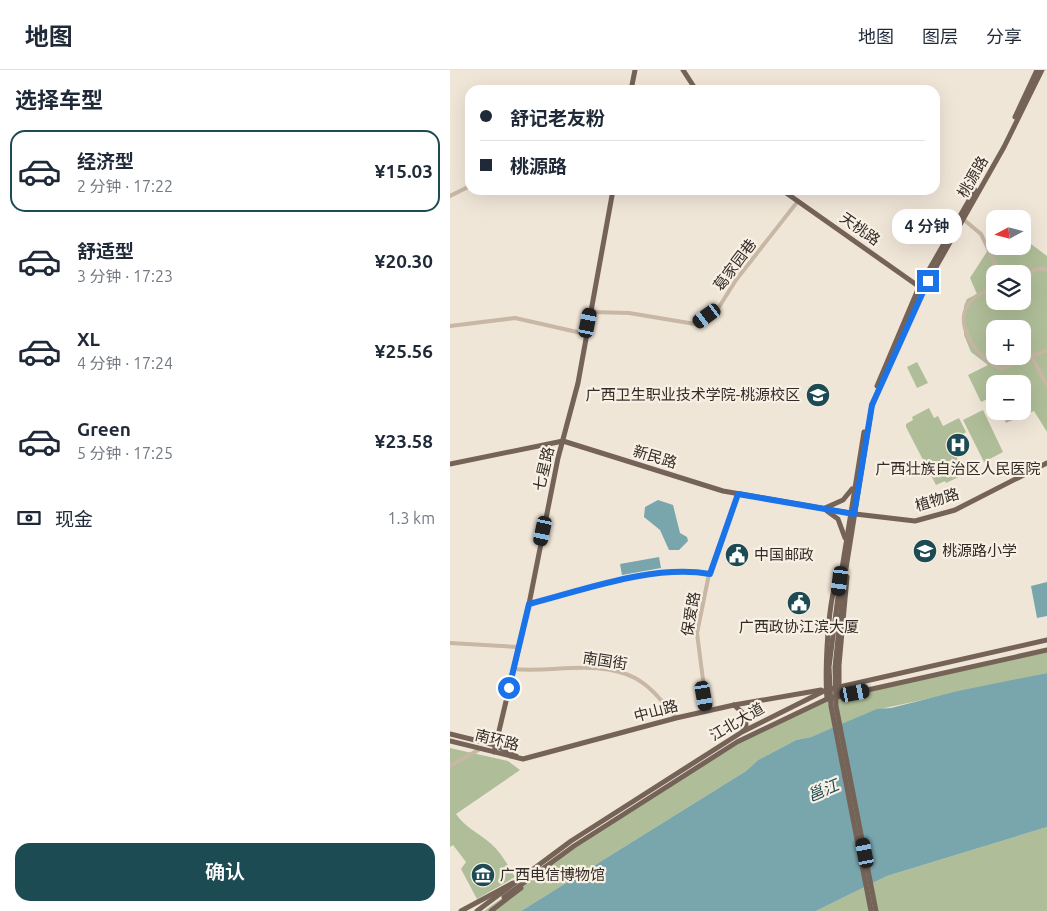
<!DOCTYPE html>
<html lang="zh">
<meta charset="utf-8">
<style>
:root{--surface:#fff;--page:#f6f6f7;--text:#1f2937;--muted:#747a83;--line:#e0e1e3;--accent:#1d4b53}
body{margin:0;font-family:Ubuntu,"Noto Sans SC",sans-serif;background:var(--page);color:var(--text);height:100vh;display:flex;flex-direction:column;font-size:19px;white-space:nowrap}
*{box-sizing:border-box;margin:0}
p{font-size:16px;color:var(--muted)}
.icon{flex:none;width:28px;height:28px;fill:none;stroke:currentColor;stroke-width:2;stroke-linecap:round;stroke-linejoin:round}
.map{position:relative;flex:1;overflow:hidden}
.sheet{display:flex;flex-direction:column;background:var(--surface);width:450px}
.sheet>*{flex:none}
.banner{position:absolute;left:15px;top:15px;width:475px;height:110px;border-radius:15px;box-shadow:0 5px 20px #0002;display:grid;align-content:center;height:110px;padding:0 15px;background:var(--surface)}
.needle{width:32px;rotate:263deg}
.fabs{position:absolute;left:536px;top:140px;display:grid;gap:10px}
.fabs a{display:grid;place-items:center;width:45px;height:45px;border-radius:10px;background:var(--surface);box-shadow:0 5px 20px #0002;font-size:25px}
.end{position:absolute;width:22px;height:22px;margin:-11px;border:6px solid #1a73e8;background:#fff;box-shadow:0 0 0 2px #fff}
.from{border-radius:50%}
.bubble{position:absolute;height:35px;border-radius:15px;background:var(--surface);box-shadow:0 5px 20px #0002;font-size:16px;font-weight:600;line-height:35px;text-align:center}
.car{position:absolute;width:15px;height:30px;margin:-15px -8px;border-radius:6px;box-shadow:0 0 4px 1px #0007;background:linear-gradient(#222 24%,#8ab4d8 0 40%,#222 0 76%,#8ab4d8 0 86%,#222 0)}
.banner b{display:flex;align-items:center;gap:18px;height:48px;font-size:19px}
.banner b+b{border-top:1px solid var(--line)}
.banner i{width:12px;height:12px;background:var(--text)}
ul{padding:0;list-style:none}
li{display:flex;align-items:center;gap:15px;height:82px;margin:0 10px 8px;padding:0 5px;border:2px solid transparent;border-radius:15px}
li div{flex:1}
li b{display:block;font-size:19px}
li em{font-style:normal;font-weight:600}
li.current{border-color:var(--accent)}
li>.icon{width:45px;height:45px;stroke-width:1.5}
h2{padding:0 15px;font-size:22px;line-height:60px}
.pay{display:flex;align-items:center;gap:12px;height:55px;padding:0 15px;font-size:19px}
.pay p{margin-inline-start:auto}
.button{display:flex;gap:10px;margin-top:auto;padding:10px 15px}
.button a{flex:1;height:58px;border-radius:15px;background:var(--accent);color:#fff;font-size:20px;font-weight:600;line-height:58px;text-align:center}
header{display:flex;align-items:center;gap:30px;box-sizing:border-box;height:70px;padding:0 25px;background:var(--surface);border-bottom:1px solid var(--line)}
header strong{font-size:24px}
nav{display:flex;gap:28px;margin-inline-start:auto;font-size:18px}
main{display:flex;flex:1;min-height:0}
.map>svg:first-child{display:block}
</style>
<header>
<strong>地图</strong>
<nav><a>地图</a><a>图层</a><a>分享</a></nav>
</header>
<main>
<section class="sheet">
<h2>选择车型</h2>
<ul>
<li class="current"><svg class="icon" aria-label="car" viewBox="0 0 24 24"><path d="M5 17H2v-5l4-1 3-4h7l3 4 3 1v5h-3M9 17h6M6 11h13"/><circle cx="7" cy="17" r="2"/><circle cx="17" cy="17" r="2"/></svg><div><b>经济型</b><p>2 分钟 · 17:22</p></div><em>¥15.03</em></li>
<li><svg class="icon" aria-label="car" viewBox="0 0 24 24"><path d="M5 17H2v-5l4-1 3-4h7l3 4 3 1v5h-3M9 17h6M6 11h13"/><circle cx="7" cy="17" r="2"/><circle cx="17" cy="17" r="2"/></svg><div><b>舒适型</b><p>3 分钟 · 17:23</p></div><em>¥20.30</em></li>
<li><svg class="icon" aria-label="car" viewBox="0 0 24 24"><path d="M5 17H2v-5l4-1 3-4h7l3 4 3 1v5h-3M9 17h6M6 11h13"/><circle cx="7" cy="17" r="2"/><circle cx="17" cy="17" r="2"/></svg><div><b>XL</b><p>4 分钟 · 17:24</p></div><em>¥25.56</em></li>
<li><svg class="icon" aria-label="car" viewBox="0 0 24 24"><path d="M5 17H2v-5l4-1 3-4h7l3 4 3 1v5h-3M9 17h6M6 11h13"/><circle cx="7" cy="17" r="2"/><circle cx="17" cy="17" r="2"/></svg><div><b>Green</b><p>5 分钟 · 17:25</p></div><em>¥23.58</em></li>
</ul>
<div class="pay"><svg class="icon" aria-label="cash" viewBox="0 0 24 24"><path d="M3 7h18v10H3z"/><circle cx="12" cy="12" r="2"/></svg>现金<p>1.3 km</p></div>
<div class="button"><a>确认</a></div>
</section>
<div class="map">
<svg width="597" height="841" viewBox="0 0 597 841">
<rect width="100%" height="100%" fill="#f0e6d8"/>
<!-- green -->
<g fill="#afbe98" fill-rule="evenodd">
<path d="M573 168 597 186V362L584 341 556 353 551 341H572V314H545V328L544 326 531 332 518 305 538 295 521 282 514 265V236L517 229 527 224 520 208 538 180 545 181 547 176H572ZM545 204H572V231H545ZM545 259H572V286H545Z"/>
<path d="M467 292 478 313 467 318 457 297Z"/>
<path d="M479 338 484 348 488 346 493 356 509 348 516 362 500 373 515 404 496 413 495 411 486 415 456 357V354L463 350 462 347Z"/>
<path d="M533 340 553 382 534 392 513 350Z"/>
<path d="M597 580V603L435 638 361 667 346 670 308 690 296 701 71 841H34L124 776 287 672 377 629Z"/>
<path d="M0 678 58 691 70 700 6 744C15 757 27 762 39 772 51 782 57 794 65 807L27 829 11 799 16 792 3 775 0 777Z"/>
<path d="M597 757V841H366L437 806Z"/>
</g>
<!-- water -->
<g fill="#78a6ac">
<path d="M208 430 223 435 230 463 237 467 238 471 229 480H219L210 460 194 447 195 437Z"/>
<path d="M209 487 211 498 172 505 170 494Z"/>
<path d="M597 512V546L587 548 581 516Z"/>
<path d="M597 603V757L437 806 366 841H71L296 701 308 690 346 670 361 667 427 639 441 638 508 621Z"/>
</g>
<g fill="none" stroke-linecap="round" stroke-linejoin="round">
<!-- minor -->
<g stroke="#c7b7a4" stroke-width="4">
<path d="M0 126 20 116"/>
<path d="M513 149 531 164 550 204"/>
<path d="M572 206 588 199H597"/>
<path d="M545 218C539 220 532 222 527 226 496 246 526 289 551 299L597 280"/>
<path d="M140 242 179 243 245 254 269 237 286 210 348 131"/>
<path d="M0 256 65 248 136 264"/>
<path d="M582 287 597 316"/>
<path d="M79 534C134 520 203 493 259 504"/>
<path d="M0 573 68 577"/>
<path d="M63 599C102 603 149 589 185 608 202 617 214 634 226 648"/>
<path d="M257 641 247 563 259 504 288 424"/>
<path d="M0 696 30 679"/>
</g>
<!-- major -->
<g stroke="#756357" stroke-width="5">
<path d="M233 0 246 20"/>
<path d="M181 20 185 0"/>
<path d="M565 47 587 0"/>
<path d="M332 120 471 218"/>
<path d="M427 316 469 217 525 120"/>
<path d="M0 394 113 371 273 421 405 444 465 451 505 440 597 393"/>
<path d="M375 438 393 430 402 419"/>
<path d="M377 441 388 449 395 468"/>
<path d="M390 511 414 362"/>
<path d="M394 511 422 335 473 220 554 77 592 0"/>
<path d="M389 626V595L397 507"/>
<path d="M377 629C375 604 377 524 390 503"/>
<path d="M284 635 295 645 296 655 293 661"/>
<path d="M0 664 45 675 66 686"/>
<path d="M0 671 73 689 226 648 284 635 371 620"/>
<path d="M44 682 79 534 108 388 128 313 163 120"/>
<path d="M54 827 124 776 287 672 377 629 597 580"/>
<path d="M11 841 63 813"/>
<path d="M27 841 121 771 292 662 376 620 597 570"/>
<path d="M41 841 71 818"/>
</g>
<!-- major-bridge -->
<g stroke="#756357" stroke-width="5">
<path d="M390 511 379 597 381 636 421 841"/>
<path d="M394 511 385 597 386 636 426 841"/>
</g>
</g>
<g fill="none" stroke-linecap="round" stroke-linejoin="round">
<!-- route -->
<path stroke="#1a73e8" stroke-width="6" d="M59 618 79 534C134 520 203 494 260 504L288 424 404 444 422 335 478 211"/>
</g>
<!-- icons -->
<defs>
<g id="university-disc" transform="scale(1.25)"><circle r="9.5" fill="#1d4b53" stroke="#f8f0e4"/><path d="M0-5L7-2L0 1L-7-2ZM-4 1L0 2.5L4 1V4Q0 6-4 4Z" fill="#fff"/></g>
<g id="hospital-disc" transform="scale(1.25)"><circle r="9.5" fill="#1d4b53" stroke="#f8f0e4"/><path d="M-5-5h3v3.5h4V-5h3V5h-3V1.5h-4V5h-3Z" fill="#fff"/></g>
<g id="school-disc" transform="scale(1.25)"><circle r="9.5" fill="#1d4b53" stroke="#f8f0e4"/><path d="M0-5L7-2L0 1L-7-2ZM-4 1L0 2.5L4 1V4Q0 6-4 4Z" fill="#fff"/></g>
<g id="civic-disc" transform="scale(1.25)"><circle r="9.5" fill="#1d4b53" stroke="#f8f0e4"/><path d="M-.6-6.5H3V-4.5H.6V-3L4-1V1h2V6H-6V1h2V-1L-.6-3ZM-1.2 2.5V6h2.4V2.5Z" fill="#fff"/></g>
<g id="museum-disc" transform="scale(1.25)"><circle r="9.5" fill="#1d4b53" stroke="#f8f0e4"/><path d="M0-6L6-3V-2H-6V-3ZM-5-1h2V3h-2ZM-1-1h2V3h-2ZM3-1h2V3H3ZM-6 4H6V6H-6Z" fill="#fff"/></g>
</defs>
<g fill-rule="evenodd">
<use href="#university-disc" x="368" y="325"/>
<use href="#hospital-disc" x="508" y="375"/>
<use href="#school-disc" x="475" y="481"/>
<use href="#civic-disc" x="287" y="485"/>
<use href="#civic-disc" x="349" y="533"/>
<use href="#museum-disc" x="33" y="805"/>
</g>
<g text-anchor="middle" stroke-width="4.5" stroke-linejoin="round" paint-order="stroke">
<!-- street labels -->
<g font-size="15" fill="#332b26" stroke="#f8f0e4">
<text transform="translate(523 107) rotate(-60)" y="5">桃源路</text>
<text transform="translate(410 159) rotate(35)" y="5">天桃路</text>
<text transform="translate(285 195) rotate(-53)" y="5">葛家园巷</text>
<text transform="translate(205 387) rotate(17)" y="5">新民路</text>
<text transform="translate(94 399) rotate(-77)" y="5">七星路</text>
<text transform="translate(487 430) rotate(-17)" y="5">植物路</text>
<text transform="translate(241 544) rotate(-80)" y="5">保爱路</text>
<text transform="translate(155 591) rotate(9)" y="5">南国街</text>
<text transform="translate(206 641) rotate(-15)" y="5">中山路</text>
<text transform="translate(287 652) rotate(-30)" y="5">江北大道</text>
<text transform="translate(47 670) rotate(14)" y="5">南环路</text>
</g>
<!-- poi labels -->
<g font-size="15" fill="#332b26" stroke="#f8f0e4" text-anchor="start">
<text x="350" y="330" text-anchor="end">广西卫生职业技术学院-桃源校区</text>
<text x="508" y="404" text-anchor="middle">广西壮族自治区人民医院</text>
<text x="492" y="486">桃源路小学</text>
<text x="304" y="490">中国邮政</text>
<text x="349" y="562" text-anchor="middle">广西政协江滨大厦</text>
<text x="50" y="810">广西电信博物馆</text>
</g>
<!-- water labels -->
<g font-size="16" font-style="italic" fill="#1d4b53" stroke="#f8f0e4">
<text transform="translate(373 720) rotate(-23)" y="6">邕江</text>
</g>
</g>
</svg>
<div class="fabs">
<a><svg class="needle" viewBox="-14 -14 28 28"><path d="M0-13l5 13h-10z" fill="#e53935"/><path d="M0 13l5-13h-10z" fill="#747a83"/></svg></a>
<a><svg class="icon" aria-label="layers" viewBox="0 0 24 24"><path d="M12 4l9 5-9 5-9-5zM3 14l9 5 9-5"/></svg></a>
<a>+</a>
<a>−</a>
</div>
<i class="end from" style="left:59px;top:618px"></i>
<i class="end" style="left:478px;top:211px"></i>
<div class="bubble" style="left:442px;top:139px;width:70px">4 分钟</div>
<i class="car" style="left:257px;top:246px;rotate:234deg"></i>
<i class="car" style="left:138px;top:253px;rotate:11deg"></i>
<i class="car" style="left:93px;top:461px;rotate:192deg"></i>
<i class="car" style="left:390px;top:511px;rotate:187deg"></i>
<i class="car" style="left:405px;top:623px;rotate:79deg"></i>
<i class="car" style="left:254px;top:626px;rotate:170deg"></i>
<i class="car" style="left:415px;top:783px;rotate:349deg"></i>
<div class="banner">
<b><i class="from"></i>舒记老友粉</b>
<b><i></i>桃源路</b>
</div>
</div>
</main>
